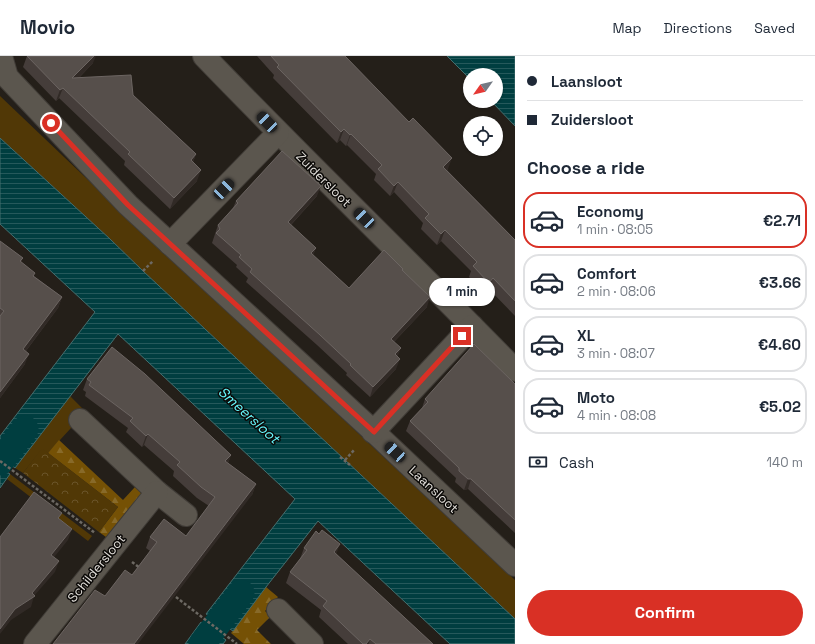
<!DOCTYPE html>
<meta charset="utf-8">
<style>
:root{--surface:#fff;--page:#f6f6f7;--text:#1f2937;--muted:#747a83;--line:#e0e1e3;--accent:#d93025}
body{margin:0;font-family:"Space Grotesk",sans-serif;background:var(--page);color:var(--text);height:100vh;display:flex;flex-direction:column;font-size:15px;white-space:nowrap}
*{box-sizing:border-box;margin:0}
p{font-size:13px;color:var(--muted)}
.icon{flex:none;width:22px;height:22px;fill:none;stroke:currentColor;stroke-width:2;stroke-linecap:round;stroke-linejoin:round}
.map{position:relative;flex:1;overflow:hidden}
.details{display:flex;flex-direction:column;background:var(--surface);width:300px}
.details>*{flex:none}
.guide{display:grid;align-content:center;height:88px;padding:0 12px;background:var(--surface)}
.needle{width:26px;rotate:236deg}
.fabs{position:absolute;left:463px;top:12px;display:grid;gap:8px}
.fabs a{display:grid;place-items:center;width:40px;height:40px;border-radius:50%;background:var(--surface);box-shadow:0 1px 3px #0004;font-size:20px}
.end{position:absolute;width:18px;height:18px;margin:-9px;border:5px solid #d93025;background:#fff;box-shadow:0 0 0 2px #fff}
.from{border-radius:50%}
.bubble{position:absolute;height:28px;border-radius:14px;background:var(--surface);box-shadow:0 1px 3px #0004;font-size:13px;font-weight:700;line-height:28px;text-align:center}
.car{position:absolute;width:12px;height:24px;margin:-12px -6px;border-radius:5px;box-shadow:0 0 3px 1px #0007;background:linear-gradient(#222 24%,#8ab4d8 0 40%,#222 0 76%,#8ab4d8 0 86%,#222 0)}
.guide b{display:flex;align-items:center;gap:14px;height:38px;font-size:15px}
.guide b+b{border-top:1px solid var(--line)}
.guide i{width:10px;height:10px;background:var(--text)}
ul{padding:0;list-style:none}
li{display:flex;align-items:center;gap:12px;height:56px;margin:0 8px 6px;padding:0 4px;border:2px solid var(--line);border-radius:16px}
li div{flex:1}
li b{display:block;font-size:15px}
li em{font-style:normal;font-weight:700}
li.on{border-color:var(--accent)}
li>.icon{width:36px;height:36px;stroke-width:1.5}
h2{padding:0 12px;font-size:18px;line-height:48px}
.pay{display:flex;align-items:center;gap:10px;height:44px;padding:0 12px;font-size:15px}
.pay p{margin-inline-start:auto}
.button{display:flex;gap:8px;margin-top:auto;padding:8px 12px}
.button a{flex:1;height:46px;border-radius:24px;background:var(--accent);color:#fff;font-size:16px;font-weight:700;line-height:46px;text-align:center}
header{display:flex;align-items:center;gap:24px;box-sizing:border-box;height:56px;padding:0 20px;background:var(--surface);border-bottom:1px solid var(--line)}
header strong{font-size:19px}
nav{display:flex;gap:22px;margin-inline-start:auto;font-size:14px}
main{display:flex;flex:1;min-height:0}
.map>svg:first-child{display:block}
</style>
<header>
<strong>Movio</strong>
<nav><a>Map</a><a>Directions</a><a>Saved</a></nav>
</header>
<main>
<div class="map">
<svg width="515" height="588" viewBox="0 0 515 588">
<defs>
<pattern id="forest-firs" width="22" height="20" patternUnits="userSpaceOnUse"><rect width="22" height="20" fill="#755105"/><path d="M5 1l3.5 6h-7zM16 11l3.5 6h-7z" fill="#886a29"/></pattern>
<pattern id="park-crowns" width="20" height="18" patternUnits="userSpaceOnUse"><rect width="20" height="18" fill="#513806"/><path d="M2 6a3 3 0 1 1 6 0M12 15a3 3 0 1 1 6 0" fill="none" stroke="#6a542a"/></pattern>
<pattern id="water-rules" width="6" height="5" patternUnits="userSpaceOnUse"><rect width="6" height="5" fill="#003e40"/><path d="M0 2.5h6" fill="none" stroke="#25595b"/></pattern>
</defs>
<rect width="100%" height="100%" fill="#241f19"/>
<!-- green -->
<g fill="#513806">
<path d="M0 40 128 162 515 524V563L143 215 110 183 0 82Z"/>
<path d="M70 340 83 353 70 367 71 372 48 397 42 393 23 417 15 412Z"/>
<path d="M10 418 92 480 88 485 7 423Z"/>
</g>
<!-- forest -->
<g fill="url(#forest-firs)">
<path d="M59 384 123 444 135 431H137L142 439 133 453 130 451 106 481 99 476 118 451 48 397Z"/>
<path d="M266 531 278 541 265 555 269 559V562L257 574 271 588H244L231 577Z"/>
</g>
<!-- park -->
<path fill="url(#park-crowns)" d="M42 392 118 451 99 476 23 417Z"/>
<!-- water -->
<g fill="url(#water-rules)" stroke="#446e6e">
<path d="M447 0H515V70L491 45H496V19H470V23Z"/>
<path d="M0 82 110 183 143 215 515 563V588H450L318 465 266 531 233 575 206 558 295 443 118 278 15 412 0 400V380L95 256 0 168Z"/>
<path d="M0 411 10 418 0 432Z"/>
<path d="M201 566 226 584 223 588H185Z"/>
</g>
<g fill="none" stroke-linecap="round" stroke-linejoin="round">
<!-- canal -->
<g stroke="#003e40" stroke-width="27">
<path d="M0 406 25 373"/>
<path d="M202 588 241 537"/>
</g>
<!-- minor casing -->
<g stroke="#403c37" stroke-width="24">
<g id="minor">
<path d="M1 0 7 21 128 149 372 374 515 509"/>
<path d="M204 0C306 106 412 208 515 314"/>
<path d="M170 188 278 77"/>
<path d="M80 364 157 436 186 459"/>
<path d="M373 376 472 270"/>
<path d="M278 554 312 588"/>
<path d="M35 588 157 436"/>
</g>
</g>
<!-- path -->
<g stroke="#6d6963" stroke-width="2.5" stroke-dasharray="3 2" stroke-linecap="butt">
<path d="M143 215 153 205"/>
<path d="M340 401 350 409"/>
<path d="M345 404 355 393"/>
<path d="M0 405 95 477"/>
<path d="M132 506 140 512"/>
<path d="M172 538 237 588"/>
</g>
<!-- minor -->
<use href="#minor" stroke="#5b564e" stroke-width="22"/>
</g>
<!-- wall -->
<g fill="#453d3a">
<path d="M27 0 93 7 79 22 133 39 196 98 193 106 197 125 170 153 124 109 125 105 59 42 56 45 23 11Z"/>
<path d="M257 0H345L448 113 447 114 515 184V260L489 233 485 237 469 221 471 215 441 185 437 189 421 173 423 167 394 136 390 140 374 124 376 118 347 89 346 90 340 84 337 87 273 22 274 19Z"/>
<path d="M317 140 291 169 316 192 313 199 349 232 403 213 402 215 427 251 394 286 397 301 396 313 370 341 346 319 347 317 317 289 246 226 248 222 236 211 237 209 212 187 218 169 233 152 236 145Z"/>
<path d="M0 185 23 202 21 206 34 220 62 241 58 252 26 295 25 308 0 342Z"/>
<path d="M87 323 231 399 228 407 256 428 252 439 105 540 132 519 150 495 146 492 150 481 186 480 209 450 197 442 173 420 174 415 144 389 142 391 126 376 128 372 85 340 86 336 83 334Z"/>
<path d="M515 328V477L468 433 464 434 455 426 456 422 406 375 410 365 422 352 425 343Z"/>
<path d="M304 492 336 498 433 588H348L319 561 321 554 286 527 290 516 300 503Z"/>
</g>
<!-- shaded-wall -->
<g fill="#312a26">
<path d="M94 0H96L93 7 68 33 72 22Z"/>
<path d="M63 32 59 42 56 45 60 34Z"/>
<path d="M344 73 340 84 337 87 341 76Z"/>
<path d="M351 78 347 89 346 90 350 79Z"/>
<path d="M196 98 192 109 191 104Z"/>
<path d="M452 102 448 113 439 122 443 111Z"/>
<path d="M201 114 197 125 170 153 174 142Z"/>
<path d="M398 126 394 136 390 140 394 130Z"/>
<path d="M321 130 317 140 284 176 288 166Z"/>
<path d="M445 174 441 185 437 189 441 178Z"/>
<path d="M316 192 312 202 311 197Z"/>
<path d="M493 222 489 233 485 237 489 227Z"/>
<path d="M62 241 58 252 19 304 23 293Z"/>
<path d="M430 241 427 251 387 293 391 283Z"/>
<path d="M401 292 397 302 395 298Z"/>
<path d="M29 298 25 308 0 342V336Z"/>
<path d="M400 303 396 313 370 341 373 331Z"/>
<path d="M148 378 144 389 142 391 146 380Z"/>
<path d="M231 399 227 410 225 405Z"/>
<path d="M468 423H471L468 433 464 434Z"/>
<path d="M256 428 252 439 138 588H134Z"/>
<path d="M72 473 68 484 47 510 51 499Z"/>
<path d="M340 488 336 499 334 496Z"/>
<path d="M59 505 55 516 34 540 31 551 11 564 0 578V573L15 553 32 537Z"/>
<path d="M370 583 369 588H366Z"/>
</g>
<!-- building -->
<g fill="#564f4b" stroke="#6c6562">
<path d="M27 0H94L72 22 131 19 133 39 196 98 191 104 201 114 174 142 128 98 130 96 63 32 60 34Z"/>
<path d="M271 0H345L409 66 413 62 452 102 443 111 515 184V245L493 222 489 227 473 210 477 206 445 174 441 178 425 162 429 158 398 126 394 130 378 113 382 109 351 78 350 79 344 73 341 76 277 11 279 9Z"/>
<path d="M282 95 321 130 288 166 316 192 311 197 349 232 384 194 403 213 402 214 430 241 391 283 401 292 395 298 400 303 373 331 350 309 351 308 320 279 250 216 252 213 239 201 241 199 216 177 220 173 218 169 238 147 236 145Z"/>
<path d="M0 185 23 202 20 205 35 217 33 220 62 241 23 293 29 298 0 336V260L4 255 0 252Z"/>
<path d="M474 288 515 328V464L471 423H468L459 415V412L410 365 428 346 425 343Z"/>
<path d="M112 291 145 318 231 399 225 405 256 428 134 588H53L95 534 105 540 125 514 132 519 157 486 150 481 164 463 186 480 215 441 201 431 177 409 180 406 148 378 146 380 130 365 133 362 89 329 91 326 87 323Z"/>
<path d="M34 436 62 457 58 462 72 473 51 499 59 505 32 537 35 540 15 553 0 573V481Z"/>
<path d="M322 474 340 488 334 496 433 588H376L370 583 366 588H363L323 550 327 545 290 516 307 494 304 492 316 475 319 478Z"/>
</g>
<g fill="none" stroke-linecap="round" stroke-linejoin="round">
<!-- route -->
<path stroke="#d93025" stroke-width="5" d="M51 67 128 149 374 376 462 280"/>
</g>
<g text-anchor="middle" stroke-width="3" stroke-linejoin="round" paint-order="stroke">
<!-- street labels -->
<g font-size="13" fill="#e2dfda" stroke="#0b0907">
<text transform="translate(324 123) rotate(45)" y="5">Zuidersloot</text>
<text transform="translate(434 433) rotate(43)" y="5">Laansloot</text>
<text transform="translate(96 512) rotate(-51)" y="5">Schildersloot</text>
</g>
<!-- water labels -->
<g font-size="14" font-style="italic" fill="#65f7fc" stroke="#0b0907">
<text transform="translate(249 359) rotate(42)" y="5">Smeersloot</text>
</g>
</g>
</svg>
<div class="fabs">
<a><svg class="needle" viewBox="-14 -14 28 28"><path d="M0-13l5 13h-10z" fill="#e53935"/><path d="M0 13l5-13h-10z" fill="#747a83"/></svg></a>
<a><svg class="icon" aria-label="locate" viewBox="0 0 24 24"><circle cx="12" cy="12" r="6"/><path d="M12 2v4M12 18v4M2 12h4M18 12h4"/></svg></a>
</div>
<i class="end from" style="left:51px;top:67px"></i>
<i class="end" style="left:462px;top:280px"></i>
<div class="bubble" style="left:429px;top:222px;width:66px">1 min</div>
<i class="car" style="left:267px;top:66px;rotate:316deg"></i>
<i class="car" style="left:224px;top:133px;rotate:44deg"></i>
<i class="car" style="left:364px;top:162px;rotate:314deg"></i>
<i class="car" style="left:395px;top:396px;rotate:313deg"></i>
</div>
<section class="details">
<div class="guide">
<b><i class="from"></i>Laansloot</b>
<b><i></i>Zuidersloot</b>
</div>
<h2>Choose a ride</h2>
<ul>
<li class="on"><svg class="icon" aria-label="car" viewBox="0 0 24 24"><path d="M5 17H2v-5l4-1 3-4h7l3 4 3 1v5h-3M9 17h6M6 11h13"/><circle cx="7" cy="17" r="2"/><circle cx="17" cy="17" r="2"/></svg><div><b>Economy</b><p>1 min · 08:05</p></div><em>€2.71</em></li>
<li><svg class="icon" aria-label="car" viewBox="0 0 24 24"><path d="M5 17H2v-5l4-1 3-4h7l3 4 3 1v5h-3M9 17h6M6 11h13"/><circle cx="7" cy="17" r="2"/><circle cx="17" cy="17" r="2"/></svg><div><b>Comfort</b><p>2 min · 08:06</p></div><em>€3.66</em></li>
<li><svg class="icon" aria-label="car" viewBox="0 0 24 24"><path d="M5 17H2v-5l4-1 3-4h7l3 4 3 1v5h-3M9 17h6M6 11h13"/><circle cx="7" cy="17" r="2"/><circle cx="17" cy="17" r="2"/></svg><div><b>XL</b><p>3 min · 08:07</p></div><em>€4.60</em></li>
<li><svg class="icon" aria-label="car" viewBox="0 0 24 24"><path d="M5 17H2v-5l4-1 3-4h7l3 4 3 1v5h-3M9 17h6M6 11h13"/><circle cx="7" cy="17" r="2"/><circle cx="17" cy="17" r="2"/></svg><div><b>Moto</b><p>4 min · 08:08</p></div><em>€5.02</em></li>
</ul>
<div class="pay"><svg class="icon" aria-label="cash" viewBox="0 0 24 24"><path d="M3 7h18v10H3z"/><circle cx="12" cy="12" r="2"/></svg>Cash<p>140 m</p></div>
<div class="button"><a>Confirm</a></div>
</section>
</main>
